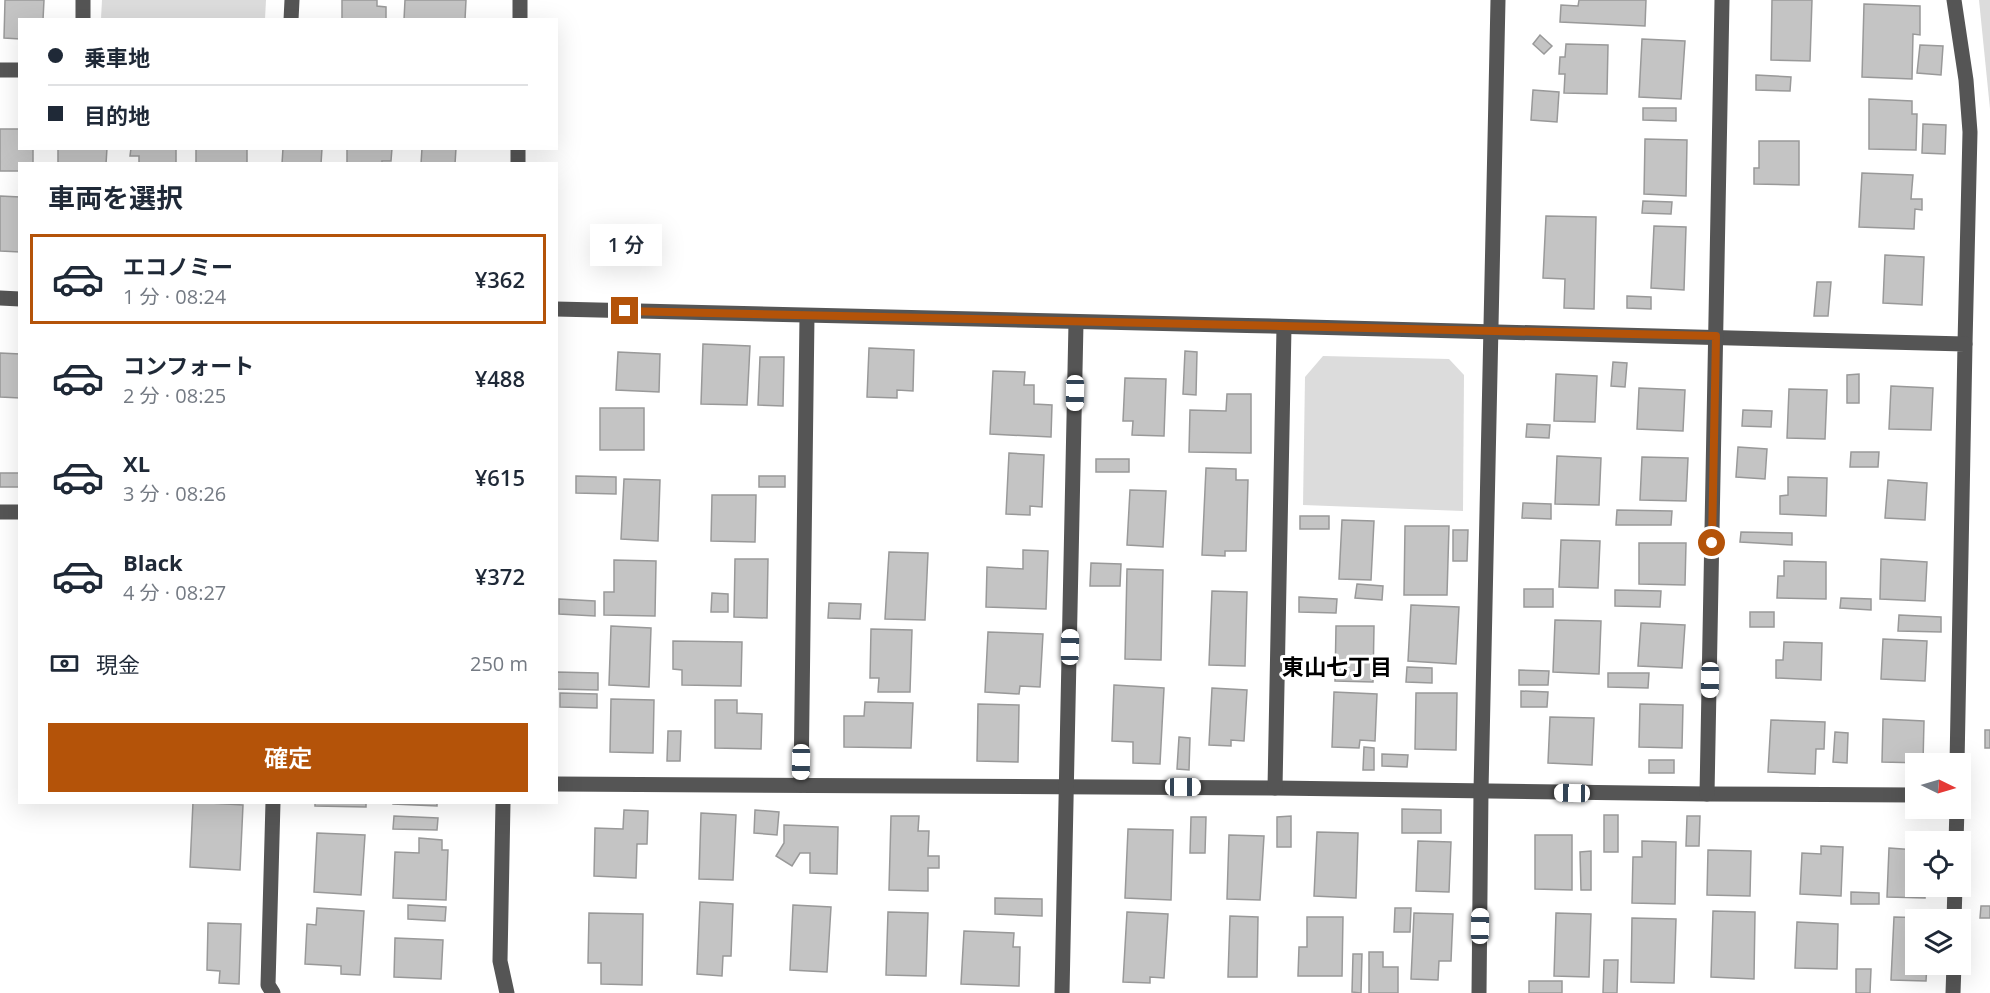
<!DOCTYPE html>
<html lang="ja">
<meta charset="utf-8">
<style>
:root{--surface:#fff;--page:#f2f2f3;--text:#1f2937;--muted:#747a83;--line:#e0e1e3;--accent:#b45309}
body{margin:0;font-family:"Open Sans","Noto Sans JP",sans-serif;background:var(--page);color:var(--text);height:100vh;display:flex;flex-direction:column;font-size:22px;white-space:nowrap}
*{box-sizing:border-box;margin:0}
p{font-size:20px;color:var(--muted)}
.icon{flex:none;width:33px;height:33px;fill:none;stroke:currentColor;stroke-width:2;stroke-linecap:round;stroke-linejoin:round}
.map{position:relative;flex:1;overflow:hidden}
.details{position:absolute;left:18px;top:162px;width:540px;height:642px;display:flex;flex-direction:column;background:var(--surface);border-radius:0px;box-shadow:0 6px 24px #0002}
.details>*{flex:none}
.banner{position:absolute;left:18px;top:18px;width:540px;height:132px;border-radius:0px;box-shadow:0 6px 24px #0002;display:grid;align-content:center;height:132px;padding:0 30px;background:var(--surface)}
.needle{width:39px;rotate:95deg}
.buttons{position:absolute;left:1905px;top:753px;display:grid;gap:12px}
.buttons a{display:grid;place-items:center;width:66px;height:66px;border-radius:0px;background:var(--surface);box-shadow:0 6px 24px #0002;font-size:30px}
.end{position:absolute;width:27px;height:27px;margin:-14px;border:8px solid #b45309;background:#fff;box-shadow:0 0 0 3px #fff}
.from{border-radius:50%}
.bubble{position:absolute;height:42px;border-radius:0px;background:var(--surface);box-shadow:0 6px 24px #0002;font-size:20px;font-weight:600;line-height:42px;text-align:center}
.car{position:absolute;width:18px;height:36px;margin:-18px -9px;border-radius:8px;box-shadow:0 0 4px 2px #0007;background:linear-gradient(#fff 24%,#345 0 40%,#fff 0 76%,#345 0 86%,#fff 0)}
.banner b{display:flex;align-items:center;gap:21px;height:57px;font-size:22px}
.banner b+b{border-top:2px solid var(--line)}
.banner i{width:15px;height:15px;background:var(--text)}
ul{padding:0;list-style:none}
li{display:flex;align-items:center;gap:18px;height:90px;margin:0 12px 9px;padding:0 18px;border:3px solid transparent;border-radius:0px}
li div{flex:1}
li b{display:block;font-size:22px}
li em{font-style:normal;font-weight:600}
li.current{border-color:var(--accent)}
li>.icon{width:54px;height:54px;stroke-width:1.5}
h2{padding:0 30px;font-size:27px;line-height:72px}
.pay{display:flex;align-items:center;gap:15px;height:66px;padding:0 30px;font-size:22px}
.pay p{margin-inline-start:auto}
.primary-button{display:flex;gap:12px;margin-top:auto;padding:12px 30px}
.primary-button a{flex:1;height:69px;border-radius:0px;background:var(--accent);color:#fff;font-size:24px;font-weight:600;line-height:69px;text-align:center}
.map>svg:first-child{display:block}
</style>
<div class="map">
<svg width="1990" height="993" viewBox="0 0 1990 993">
<rect width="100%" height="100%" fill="#fff"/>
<!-- green -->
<g fill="#dcdcdc">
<path d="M102 0H266L265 19H101Z"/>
<path d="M1979 0H1990V109Z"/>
<path d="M1323 356 1449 359 1464 375 1463 511 1303 505 1305 377Z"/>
</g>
<!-- building -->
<g fill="#c4c4c4" stroke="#999" stroke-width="1.5">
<path d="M5 0H44L43 20H20V39L4 38Z"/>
<path d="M342 0H377V6L386 7V20H342Z"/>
<path d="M405 0H466L465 20H404Z"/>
<path d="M1579 0H1646L1645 26 1560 22 1561 5 1578 6Z"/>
<path d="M1772 0H1812L1810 61 1771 60Z"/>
<path d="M1864 4 1920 6V35L1913 34 1912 79 1862 77Z"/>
<path d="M1540 35 1552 46 1544 54 1533 44Z"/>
<path d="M1642 39 1685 41 1681 99 1639 97Z"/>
<path d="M1566 44 1608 45 1607 94 1564 93 1565 74H1559L1560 57H1565Z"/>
<path d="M1920 45 1943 46 1941 75 1917 73Z"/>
<path d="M1756 75 1791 77 1790 91 1756 90Z"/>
<path d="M1533 90 1559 92 1557 122 1531 120Z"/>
<path d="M1869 99 1912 101V114H1917L1916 150 1869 149Z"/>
<path d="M1643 108H1676V121L1643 120Z"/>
<path d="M1923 124 1946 125 1945 154 1922 153Z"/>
<path d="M0 129H20V148H33V164H20V171H0Z"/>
<path d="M1645 139 1687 140 1686 196 1644 194Z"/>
<path d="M1759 141H1799V185L1754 184V168H1759Z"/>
<path d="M58 148H107L106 164H58Z"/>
<path d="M131 148H176V164H139V156H130Z"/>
<rect x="196" y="148" width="51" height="16"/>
<path d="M283 148H322L321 164H282Z"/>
<path d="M347 148H392L391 161H382V164H347Z"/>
<path d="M422 148H456L455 164H421Z"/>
<path d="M1862 173 1913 175 1911 199H1922V210L1915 209 1914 229 1859 227Z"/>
<path d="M0 196 20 197V252L0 251Z"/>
<path d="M1643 201 1672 202 1671 214 1642 213Z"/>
<path d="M1546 216 1596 217 1594 309 1564 308 1565 279 1543 278Z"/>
<path d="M1654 226 1686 227 1684 290 1651 288Z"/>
<path d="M1885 255 1924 257 1922 305 1883 303Z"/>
<path d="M1817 282H1831L1828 316H1814Z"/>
<path d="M1627 296 1651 297V309L1627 308Z"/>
<path d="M703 344 750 346 747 405 701 404Z"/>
<path d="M869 348 914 350 913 391 897 390V398L867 397Z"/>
<path d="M1185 351 1197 352 1196 395 1183 394Z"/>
<path d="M618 352 660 354 659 392 616 390Z"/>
<path d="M0 353 20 354V398L0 397Z"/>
<path d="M760 357H784L783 406 758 405Z"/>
<path d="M1613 362 1627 363 1625 387 1611 386Z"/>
<path d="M993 371 1025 372 1024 385H1034V404L1052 405 1051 437 990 434Z"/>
<path d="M1556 374 1597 376 1595 422 1554 421Z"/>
<path d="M1859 374V403H1847V375Z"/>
<path d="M1125 378 1166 379 1164 436 1132 435 1133 421H1123Z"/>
<path d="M1891 386 1933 388 1931 430 1889 429Z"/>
<path d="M1639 388 1685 390 1683 431 1637 429Z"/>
<path d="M1789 389 1827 390 1825 439 1787 438Z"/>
<path d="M1227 394H1251V453L1189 452 1190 410 1226 411Z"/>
<rect x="600" y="408" width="44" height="42"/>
<path d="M1743 410 1772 411 1771 427 1742 426Z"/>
<path d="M1527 424 1550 425 1549 438 1526 437Z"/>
<path d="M1738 447 1767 449 1765 479 1736 477Z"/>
<path d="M1851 452H1879L1878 467H1850Z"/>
<path d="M1009 453 1044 455 1042 507 1030 506V515L1006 514Z"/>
<path d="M1557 456 1601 458 1599 505 1555 504Z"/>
<path d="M1642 457 1688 458 1686 501 1640 500Z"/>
<rect x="1096" y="459" width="33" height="13"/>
<path d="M1206 468 1236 469V480H1248L1246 551H1225V556L1202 555Z"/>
<rect x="0" y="473" width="20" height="14"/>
<path d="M576 476 616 477V494L576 493Z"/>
<rect x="759" y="476" width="26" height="11"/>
<path d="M1788 477 1827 478 1826 516 1780 514V496L1788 495Z"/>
<path d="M624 479 660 480 658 541 621 539Z"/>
<path d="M1888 480 1927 483 1925 520 1885 518Z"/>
<path d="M1130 490 1166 491 1163 547 1127 545Z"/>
<path d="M712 495H756L755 542 711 541Z"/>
<path d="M1523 503 1551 504V519L1522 518Z"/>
<path d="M1617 510 1672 511 1671 525H1616Z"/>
<rect x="1300" y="516" width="29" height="13"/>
<path d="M1342 520 1374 521 1371 580 1339 579Z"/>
<path d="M1405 526H1449L1447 595H1404Z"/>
<path d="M1453 530H1468L1467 561H1453Z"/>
<path d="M1741 532 1792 533V545L1740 542Z"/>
<path d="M1561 540 1600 541 1598 588 1559 587Z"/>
<path d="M1639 543H1686L1685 585 1639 584Z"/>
<path d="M1023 550 1048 551 1046 609 986 607 987 567 1023 569Z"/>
<path d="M889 552 928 553 925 620 885 619Z"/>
<path d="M735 559H768L767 618 734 617Z"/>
<path d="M1881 559 1927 562 1925 601 1880 599Z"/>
<path d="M614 560 656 561 655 616 604 615V592H614Z"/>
<path d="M1784 561 1826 562V599L1777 598 1778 576H1784Z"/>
<path d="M1091 563 1121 564 1120 586H1090Z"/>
<path d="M1127 569 1163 570 1161 660 1125 659Z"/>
<path d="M1357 584 1383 586 1382 600 1355 598Z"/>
<rect x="1524" y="589" width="29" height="18"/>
<path d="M1615 590 1661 591 1660 607 1615 606Z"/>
<path d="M1212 591 1247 592 1245 666 1209 665Z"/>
<path d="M712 593 728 594V612H711Z"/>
<path d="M1299 597 1337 599 1336 613 1299 612Z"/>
<path d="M1841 598 1871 599V610L1840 608Z"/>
<path d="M559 599 595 601V616L559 614Z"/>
<path d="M829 603 861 604 860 619 828 618Z"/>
<path d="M1411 605 1459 607 1456 664 1408 661Z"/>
<rect x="1750" y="612" width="24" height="15"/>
<path d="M1899 615 1941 617V632L1898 631Z"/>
<path d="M1555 620 1601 621 1599 674 1553 672Z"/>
<path d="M1641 623 1685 625 1682 668 1638 666Z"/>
<path d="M611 626 651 628 649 687 609 685Z"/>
<path d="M1336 626H1374L1373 682 1335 681Z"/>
<path d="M871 629 912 630 910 692H878L879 678H870Z"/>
<path d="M988 632 1043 634 1040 687 1020 686 1019 694 985 692Z"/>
<path d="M1883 639 1927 641 1925 681 1881 679Z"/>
<path d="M673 641 742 642 741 686 682 685V670L673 669Z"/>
<path d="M1784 642 1822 643 1821 680 1776 678V660H1783Z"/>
<path d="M1407 667 1432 668V683L1406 682Z"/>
<path d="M1519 670 1549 671 1548 685H1519Z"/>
<path d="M556 672 598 673V690L556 689Z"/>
<path d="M1608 673H1649L1648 688 1608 687Z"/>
<path d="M1114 685 1164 688 1160 764 1133 763V742L1112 741Z"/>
<path d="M1212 688 1247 690 1244 741 1231 740V746L1209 745Z"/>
<path d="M1521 691 1548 692 1547 707H1521Z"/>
<path d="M1334 692 1377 694 1375 741 1360 740 1359 748 1332 747Z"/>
<path d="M560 693 597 694V708L560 707Z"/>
<path d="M1416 693H1457L1456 750 1415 749Z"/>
<path d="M611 699 654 700 653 753 610 752Z"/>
<path d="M715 700H737V713L762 714 761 749 715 748Z"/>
<path d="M865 702 913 703 911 748 844 747V716H864Z"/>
<path d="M978 704 1019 705 1018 762 977 761Z"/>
<path d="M1640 704 1683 705 1682 748 1639 747Z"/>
<path d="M1550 717 1594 718 1592 765 1548 763Z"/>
<path d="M1883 719 1924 721 1923 763 1882 762Z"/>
<path d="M1771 720 1825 722 1824 749H1816L1815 774 1768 772Z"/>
<rect x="1985" y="730" width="5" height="18"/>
<path d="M668 731H681L680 761H667Z"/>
<path d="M1835 732 1848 733 1847 763 1833 762Z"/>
<path d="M1179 737 1190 738 1189 770 1177 769Z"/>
<path d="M1364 747 1374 748V770H1363Z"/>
<path d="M1382 754 1408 755 1407 767 1382 766Z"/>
<rect x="1649" y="760" width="25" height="13"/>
<path d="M193 802 243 805 240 870 190 867Z"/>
<path d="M315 802H366V807L315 806Z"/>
<path d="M393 802H437V806L393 804Z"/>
<path d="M1402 809 1441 810V833H1402Z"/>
<path d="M624 810 648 811 647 844H637L636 878 594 876 595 828 623 829Z"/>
<path d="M755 810 779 812 777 835 754 833Z"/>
<path d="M701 813 736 815 733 880 699 879Z"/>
<rect x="1604" y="815" width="14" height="37"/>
<path d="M394 816 438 818 437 830 393 829Z"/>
<path d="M891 816H919L918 831H929L928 856H939V868H928V891L889 890Z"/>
<path d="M1291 816V847H1277V817Z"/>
<path d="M1687 816H1700L1699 846H1686Z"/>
<path d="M1191 817H1206L1205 853H1190Z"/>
<path d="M784 825 838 827 837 874 810 873V853H800L792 866 776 856 784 843Z"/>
<path d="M1128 829 1173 830 1171 900 1125 898Z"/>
<path d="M1317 832 1358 833 1356 898 1314 896Z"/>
<path d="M317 833 365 835 361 895 314 892Z"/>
<path d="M1229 835 1264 836 1260 900 1227 899Z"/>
<path d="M1535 835H1572V890L1535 889Z"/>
<path d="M419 838 442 840V850H448L446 900 393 898 395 852 419 853Z"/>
<path d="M1418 841 1451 842 1449 892 1416 891Z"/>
<path d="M1642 841 1676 842 1675 904 1632 903 1633 857H1642Z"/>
<path d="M1821 846 1843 847 1841 896 1800 894 1802 853 1821 854Z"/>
<path d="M1889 848 1916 850V886H1925V898L1887 897Z"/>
<path d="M1708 850 1751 851 1750 896 1707 895Z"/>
<path d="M1591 851V890H1581L1580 852Z"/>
<path d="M1851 892 1879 893V904H1851Z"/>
<path d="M995 898 1042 899V916L995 914Z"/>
<path d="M700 902 733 904 731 956H723L722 976 697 974Z"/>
<path d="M408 905 446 907 445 921 408 919Z"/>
<path d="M793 905 831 907 827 972 790 970Z"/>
<path d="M1981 906H1990V918H1980Z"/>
<path d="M317 908 364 911 360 975 341 974V966L305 964 307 924 316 925Z"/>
<path d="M1395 908H1411L1410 932H1394Z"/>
<path d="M1713 911 1755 912 1754 979 1711 977Z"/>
<path d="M888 912 928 913 926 976 886 975Z"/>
<path d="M1127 912 1168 914 1164 978 1150 977V983L1123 982Z"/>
<path d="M589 913 643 914 642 985 601 984V963H588Z"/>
<path d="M1414 913 1453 914 1451 961H1439L1438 980 1411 979Z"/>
<path d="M1556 913 1591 914 1589 977 1554 976Z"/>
<path d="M1230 916 1258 917 1257 977H1228Z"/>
<path d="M1307 917H1343L1342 976H1298L1299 947H1307Z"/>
<path d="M1894 917 1929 918 1916 920V964H1927L1926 981 1891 980Z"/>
<path d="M1632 918 1676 919 1674 983 1631 982Z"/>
<path d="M1797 922 1838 924 1837 969 1795 968Z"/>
<path d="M208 923 241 924 239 984 219 983 220 971 207 970Z"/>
<path d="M964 931 1014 933 1013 947H1020L1019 986 961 984Z"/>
<path d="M395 938 443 940 441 979 394 977Z"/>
<path d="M1369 952H1383V967H1398V993H1369Z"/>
<path d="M1353 954H1362L1361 993 1352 992Z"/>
<path d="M1604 960H1618L1617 993H1603Z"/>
<path d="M1856 969H1871L1870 993H1856Z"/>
<rect x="1529" y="981" width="33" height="12"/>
</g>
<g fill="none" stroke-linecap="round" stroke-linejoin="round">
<!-- minor -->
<g stroke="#555" stroke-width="15">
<path d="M1954 0 1966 80 1970 132 1965 344"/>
<path d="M83 20V0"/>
<path d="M291 20 292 0"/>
<path d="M520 20V0"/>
<path d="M0 70H20"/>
<path d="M518 164V148"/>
<path d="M0 298 20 299"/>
<path d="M556 309C1026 322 1495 329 1965 344L1957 764"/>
<path d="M0 512H20"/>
<path d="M556 784 1275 788 1707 794 1916 795"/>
<path d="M801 785 807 316"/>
<path d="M1275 788 1284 327"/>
<path d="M1707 794 1722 0"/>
<path d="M273 802 268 985 273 993"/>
<path d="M503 802 500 961 507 993"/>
<path d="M1956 842 1957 808"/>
<path d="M1954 920 1955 886"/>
<path d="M1062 993 1076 323"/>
<path d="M1479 993 1481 791 1498 0"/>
<path d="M1953 993 1954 964"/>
</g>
</g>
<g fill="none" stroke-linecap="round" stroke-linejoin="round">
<!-- route -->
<path stroke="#b45309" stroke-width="8" d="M625 311 1716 336 1712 543"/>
</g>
<g text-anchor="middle" stroke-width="6" stroke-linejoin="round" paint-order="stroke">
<!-- neighbourhood labels -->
<g font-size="22" font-weight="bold" fill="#000" stroke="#fff">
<text x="1337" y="675">東山七丁目</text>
</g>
</g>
</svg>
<div class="buttons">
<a><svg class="needle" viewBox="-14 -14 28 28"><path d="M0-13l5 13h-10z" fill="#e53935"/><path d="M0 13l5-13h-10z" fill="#747a83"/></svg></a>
<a><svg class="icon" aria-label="locate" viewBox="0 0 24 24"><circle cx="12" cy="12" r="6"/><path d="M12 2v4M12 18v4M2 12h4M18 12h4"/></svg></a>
<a><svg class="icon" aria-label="layers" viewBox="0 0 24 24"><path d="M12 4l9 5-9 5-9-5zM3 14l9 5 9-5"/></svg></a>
</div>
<i class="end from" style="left:1712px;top:543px"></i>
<i class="end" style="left:625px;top:311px"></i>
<div class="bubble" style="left:590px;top:224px;width:72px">1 分</div>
<i class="car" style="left:1075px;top:393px;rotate:181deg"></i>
<i class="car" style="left:1070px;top:647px;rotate:1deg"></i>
<i class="car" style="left:1710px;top:680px;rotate:181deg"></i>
<i class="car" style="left:801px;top:762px;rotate:181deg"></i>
<i class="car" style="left:1183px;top:787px;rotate:90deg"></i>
<i class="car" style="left:1572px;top:793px;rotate:271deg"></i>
<i class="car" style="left:1480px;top:926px;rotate:1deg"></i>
<div class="banner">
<b><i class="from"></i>乗車地</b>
<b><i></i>目的地</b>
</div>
<section class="details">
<h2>車両を選択</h2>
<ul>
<li class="current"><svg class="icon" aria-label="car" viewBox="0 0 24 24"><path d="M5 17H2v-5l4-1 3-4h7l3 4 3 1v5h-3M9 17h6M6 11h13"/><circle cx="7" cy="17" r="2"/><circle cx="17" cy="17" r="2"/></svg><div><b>エコノミー</b><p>1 分 · 08:24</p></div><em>¥362</em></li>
<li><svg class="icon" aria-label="car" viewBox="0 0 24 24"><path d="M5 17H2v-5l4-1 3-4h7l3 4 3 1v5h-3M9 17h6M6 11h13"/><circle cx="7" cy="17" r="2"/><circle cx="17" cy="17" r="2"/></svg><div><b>コンフォート</b><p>2 分 · 08:25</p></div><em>¥488</em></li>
<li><svg class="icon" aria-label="car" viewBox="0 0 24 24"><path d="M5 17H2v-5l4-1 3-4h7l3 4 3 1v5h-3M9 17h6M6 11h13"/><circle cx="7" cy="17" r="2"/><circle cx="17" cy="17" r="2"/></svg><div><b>XL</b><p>3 分 · 08:26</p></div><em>¥615</em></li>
<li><svg class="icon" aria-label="car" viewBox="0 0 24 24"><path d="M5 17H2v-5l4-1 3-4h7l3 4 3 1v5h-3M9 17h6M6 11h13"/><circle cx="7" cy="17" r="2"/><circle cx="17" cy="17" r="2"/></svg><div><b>Black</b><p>4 分 · 08:27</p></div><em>¥372</em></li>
</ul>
<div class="pay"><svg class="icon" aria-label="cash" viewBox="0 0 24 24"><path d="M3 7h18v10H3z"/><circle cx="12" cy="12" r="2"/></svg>現金<p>250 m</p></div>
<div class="primary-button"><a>確定</a></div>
</section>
</div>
